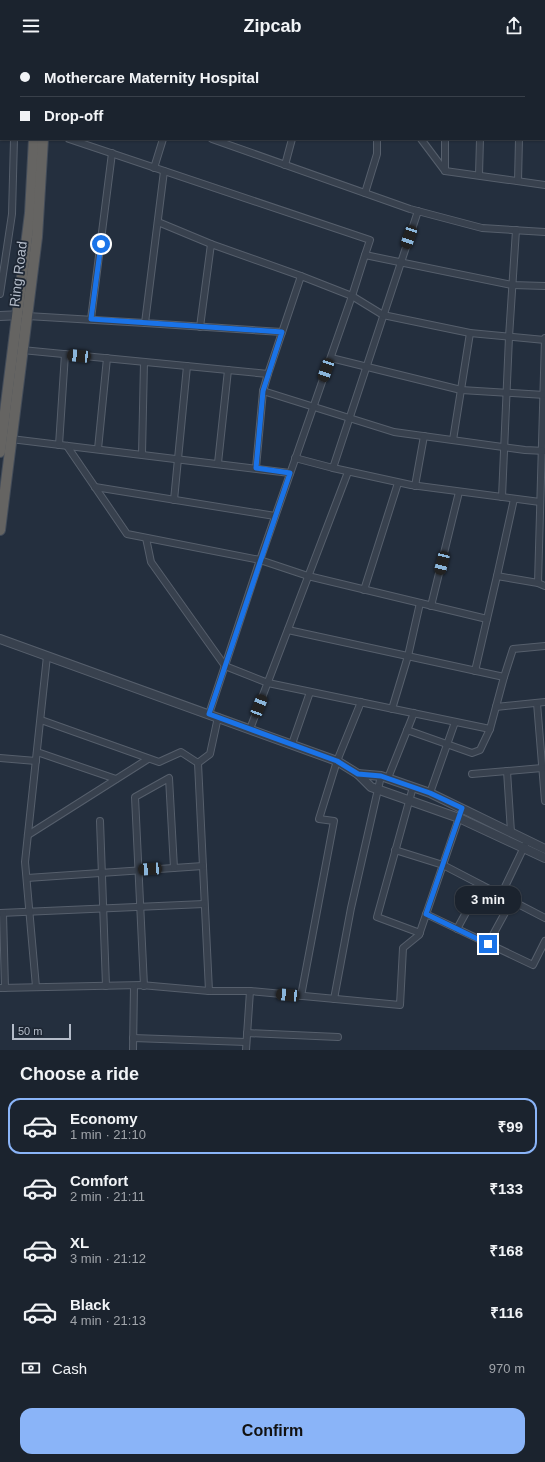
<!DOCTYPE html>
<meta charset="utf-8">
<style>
:root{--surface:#1b232e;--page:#242b36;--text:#f1f3f6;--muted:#a0a4aa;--line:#39404a;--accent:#8ab4f8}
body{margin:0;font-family:Arial,sans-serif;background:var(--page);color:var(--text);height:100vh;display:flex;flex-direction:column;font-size:15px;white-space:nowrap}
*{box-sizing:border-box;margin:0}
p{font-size:13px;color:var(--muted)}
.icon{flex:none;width:22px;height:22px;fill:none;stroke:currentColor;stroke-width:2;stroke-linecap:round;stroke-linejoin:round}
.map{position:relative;height:998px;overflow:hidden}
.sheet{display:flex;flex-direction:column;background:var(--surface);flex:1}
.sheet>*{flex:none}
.guide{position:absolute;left:0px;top:0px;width:545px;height:88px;box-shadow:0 1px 3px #0004,0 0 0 1px var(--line);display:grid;align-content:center;height:88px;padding:0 20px;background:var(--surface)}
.scale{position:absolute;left:12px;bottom:10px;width:59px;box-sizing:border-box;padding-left:4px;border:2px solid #b4bcc9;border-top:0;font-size:11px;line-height:14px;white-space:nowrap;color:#b4bcc9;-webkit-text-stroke:3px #1d2633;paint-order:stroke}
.end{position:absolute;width:18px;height:18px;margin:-9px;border:5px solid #1a73e8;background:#fff;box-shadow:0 0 0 2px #fff}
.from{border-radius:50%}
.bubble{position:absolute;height:28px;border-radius:12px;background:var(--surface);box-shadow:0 1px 3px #0004,0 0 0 1px var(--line);font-size:13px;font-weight:700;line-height:28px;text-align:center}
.car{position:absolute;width:12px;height:24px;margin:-12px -6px;border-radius:5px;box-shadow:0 0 3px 1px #0007;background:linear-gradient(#222 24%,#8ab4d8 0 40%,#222 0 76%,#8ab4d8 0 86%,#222 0)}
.guide b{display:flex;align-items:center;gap:14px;height:38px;font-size:15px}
.guide b+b{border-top:1px solid var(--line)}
.guide i{width:10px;height:10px;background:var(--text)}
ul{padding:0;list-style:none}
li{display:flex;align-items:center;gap:12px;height:56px;margin:0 8px 6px;padding:0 12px;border:2px solid transparent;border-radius:12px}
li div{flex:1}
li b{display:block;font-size:15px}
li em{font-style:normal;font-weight:700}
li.active{border-color:var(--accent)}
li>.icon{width:36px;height:36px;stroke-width:1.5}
h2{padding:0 20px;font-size:18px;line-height:48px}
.pay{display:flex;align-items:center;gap:10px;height:44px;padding:0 20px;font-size:15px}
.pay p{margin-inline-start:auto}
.cta{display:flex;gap:8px;margin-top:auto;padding:8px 20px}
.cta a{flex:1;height:46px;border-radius:12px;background:var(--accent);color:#111;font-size:16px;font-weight:700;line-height:46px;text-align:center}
header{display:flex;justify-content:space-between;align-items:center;height:52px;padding:0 20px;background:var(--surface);font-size:18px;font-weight:700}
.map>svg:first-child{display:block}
</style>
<header><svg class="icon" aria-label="menu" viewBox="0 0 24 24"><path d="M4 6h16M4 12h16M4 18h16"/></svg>Zipcab<svg class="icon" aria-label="share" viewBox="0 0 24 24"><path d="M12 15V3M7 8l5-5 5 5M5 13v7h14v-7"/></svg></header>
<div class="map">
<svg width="545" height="998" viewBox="0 0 545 998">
<rect width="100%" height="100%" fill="#242f3e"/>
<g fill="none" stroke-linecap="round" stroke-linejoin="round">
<!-- minor casing -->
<g stroke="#565f6c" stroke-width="8">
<g id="minor">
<path d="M12 0V1"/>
<path d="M445 0V1"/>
<path d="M180 1V0"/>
<path d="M223 1 224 0"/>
<path d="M274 1V0"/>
<path d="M310 1V0"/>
<path d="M380 1V0"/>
<path d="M483 1V0"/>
<path d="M521 1V0"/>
<path d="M544 42H545"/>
<path d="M0 78H1"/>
<path d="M69 87 370 188 365 203 512 233 545 234"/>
<path d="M212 87 410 157 482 176 545 180"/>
<path d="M421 87 445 119 545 133"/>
<path d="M445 87V119"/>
<path d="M285 113 292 87"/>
<path d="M154 116 163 87"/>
<path d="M164 119 145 271 282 280"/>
<path d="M479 123 480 87"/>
<path d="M518 129 519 87"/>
<path d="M365 141 377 102V87"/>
<path d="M418 159 333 416 411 433 540 450"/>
<path d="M158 170 211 192"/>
<path d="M0 242 12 162 14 87"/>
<path d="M27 264 145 271"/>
<path d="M91 267 112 101"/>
<path d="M200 275 211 192 301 224"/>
<path d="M545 286 538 531 545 534"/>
<path d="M22 298 268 322 263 339 394 380 525 398 545 399"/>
<path d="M331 306 461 338 545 343"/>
<path d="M268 322 301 224 352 244 365 203"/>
<path d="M11 387 290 421"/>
<path d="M453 388 470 281"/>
<path d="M59 393 65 302"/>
<path d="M67 394 127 482 260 508 308 524 487 567 497 524 538 531"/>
<path d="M98 397 107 306"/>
<path d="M142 402 144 310"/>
<path d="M295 406 333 416"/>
<path d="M218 411 228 318"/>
<path d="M256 416 263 339"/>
<path d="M415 434 424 384"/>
<path d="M95 435 275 464"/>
<path d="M502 445 509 285 516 178"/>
<path d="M174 448 187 314"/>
<path d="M146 486 151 510 225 614 268 631 490 677 504 625"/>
<path d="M497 524 514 447"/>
<path d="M364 538 398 431"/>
<path d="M431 554 459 440"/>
<path d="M288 578 504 625 513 597 545 594"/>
<path d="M475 619 487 567"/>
<path d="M537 651 545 749"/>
<path d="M496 655 545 650"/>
<path d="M392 657 408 604 420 551"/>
<path d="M209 662 260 508 352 244 383 263 470 281 545 288"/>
<path d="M218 665 210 702 198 711 209 939H250L246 998"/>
<path d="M41 668 159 710 181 700 198 711"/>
<path d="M250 677 348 420"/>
<path d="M407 678 472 701 480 698 490 677"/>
<path d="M292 692 310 640"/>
<path d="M37 700 116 727"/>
<path d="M0 706 36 709"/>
<path d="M507 719 511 780"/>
<path d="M472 722 542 716"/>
<path d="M388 726 414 661"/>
<path d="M413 735 377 865 420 881"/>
<path d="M430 741 455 670"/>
<path d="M100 769 106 934"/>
<path d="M28 783 148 707"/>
<path d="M395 798 443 813 545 866"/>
<path d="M27 826 203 814"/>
<path d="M501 843 525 793"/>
<path d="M0 861 204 852"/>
<path d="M3 861 5 936"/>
<path d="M426 862 533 913 545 889"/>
<path d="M457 877 481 833"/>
<path d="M488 892 512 848"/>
<path d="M144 934 135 745 169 726 174 816"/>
<path d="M36 935 25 810 47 604"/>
<path d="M0 936 141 933 209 939"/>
<path d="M250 939 400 953 403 896 419 883 462 757"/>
<path d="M301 944 334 769 319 767 337 709 361 650"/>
<path d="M334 947 351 856 381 724"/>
<path d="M247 981 338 985"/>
<path d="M133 986 246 990"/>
<path d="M133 998 134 934"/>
</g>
</g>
<!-- tertiary casing -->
<g stroke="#565f6c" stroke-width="10">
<g id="tertiary">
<path d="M0 264 22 263"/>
<path d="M0 587 337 709 358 722 371 735 459 766 545 806"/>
<path d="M358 722 381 724 430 741 545 797"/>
</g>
</g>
<!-- trunk casing -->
<g stroke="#434c59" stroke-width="12">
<g id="trunk">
<path d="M32 0V1"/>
<path d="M44 0V1"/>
<path d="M0 400 30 161 34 87"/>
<path d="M0 478 37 185 43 87"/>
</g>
</g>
<!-- minor -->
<use href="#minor" stroke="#38414e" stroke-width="6"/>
<!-- tertiary -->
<use href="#tertiary" stroke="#38414e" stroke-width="8"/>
<!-- trunk -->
<use href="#trunk" stroke="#656462" stroke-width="10"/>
</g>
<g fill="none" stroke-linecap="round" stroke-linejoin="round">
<!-- route -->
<path stroke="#1a73e8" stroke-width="5" d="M101 192 91 267 282 280 263 339 256 416 290 421 209 662 337 709 358 722 381 724 430 741 462 756 426 862 488 892"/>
</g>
<g text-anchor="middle" stroke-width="3.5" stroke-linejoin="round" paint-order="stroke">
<!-- street labels -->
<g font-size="14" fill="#b4bcc9" stroke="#1d2633">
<text transform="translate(18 222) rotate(-83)" y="5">Ring Road</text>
</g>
</g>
</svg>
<div class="scale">50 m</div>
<i class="end from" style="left:101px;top:192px"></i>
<i class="end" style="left:488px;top:892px"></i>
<div class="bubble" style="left:455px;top:834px;width:66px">3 min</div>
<i class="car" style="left:409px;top:185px;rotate:199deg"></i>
<i class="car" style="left:79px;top:304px;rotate:276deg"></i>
<i class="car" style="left:326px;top:318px;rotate:199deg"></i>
<i class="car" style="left:442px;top:511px;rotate:194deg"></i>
<i class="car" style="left:259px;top:654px;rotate:21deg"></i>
<i class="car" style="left:150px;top:817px;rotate:266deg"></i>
<i class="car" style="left:288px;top:943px;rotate:275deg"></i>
<div class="guide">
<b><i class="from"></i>Mothercare Maternity Hospital</b>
<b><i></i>Drop-off</b>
</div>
</div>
<section class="sheet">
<h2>Choose a ride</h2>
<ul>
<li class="active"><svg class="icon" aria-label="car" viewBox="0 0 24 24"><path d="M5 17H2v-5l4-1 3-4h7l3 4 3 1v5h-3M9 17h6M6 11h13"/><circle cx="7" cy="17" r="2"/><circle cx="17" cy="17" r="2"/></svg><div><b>Economy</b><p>1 min · 21:10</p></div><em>₹99</em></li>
<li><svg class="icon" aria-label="car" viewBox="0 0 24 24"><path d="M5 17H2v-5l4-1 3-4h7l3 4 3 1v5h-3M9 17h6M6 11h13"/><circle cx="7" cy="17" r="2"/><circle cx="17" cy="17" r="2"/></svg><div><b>Comfort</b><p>2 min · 21:11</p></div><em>₹133</em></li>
<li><svg class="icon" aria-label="car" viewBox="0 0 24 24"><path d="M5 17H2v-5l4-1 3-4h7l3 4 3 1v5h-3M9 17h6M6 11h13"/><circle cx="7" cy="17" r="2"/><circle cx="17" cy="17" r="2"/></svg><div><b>XL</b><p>3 min · 21:12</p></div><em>₹168</em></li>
<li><svg class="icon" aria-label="car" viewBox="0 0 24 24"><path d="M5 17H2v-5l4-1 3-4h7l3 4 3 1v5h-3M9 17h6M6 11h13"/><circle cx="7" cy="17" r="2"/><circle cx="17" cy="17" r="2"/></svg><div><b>Black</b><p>4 min · 21:13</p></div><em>₹116</em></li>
</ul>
<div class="pay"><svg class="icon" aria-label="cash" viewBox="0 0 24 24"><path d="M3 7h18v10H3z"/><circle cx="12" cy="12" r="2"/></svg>Cash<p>970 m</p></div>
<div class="cta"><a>Confirm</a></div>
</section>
